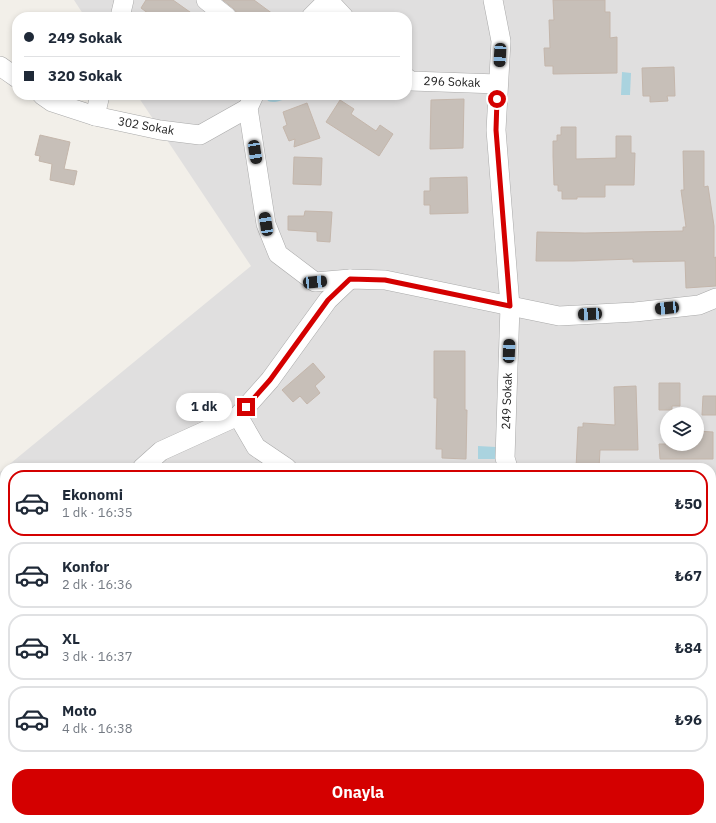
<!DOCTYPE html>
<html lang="tr">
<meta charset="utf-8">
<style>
:root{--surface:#fff;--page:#f6f6f7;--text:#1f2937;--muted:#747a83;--line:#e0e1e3;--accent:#d40000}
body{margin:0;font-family:"IBM Plex Sans",sans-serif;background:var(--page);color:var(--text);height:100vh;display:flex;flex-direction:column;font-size:15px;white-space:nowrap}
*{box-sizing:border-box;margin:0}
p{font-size:13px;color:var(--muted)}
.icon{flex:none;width:22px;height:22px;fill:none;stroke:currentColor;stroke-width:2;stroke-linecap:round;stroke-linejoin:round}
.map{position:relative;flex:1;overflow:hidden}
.side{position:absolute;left:0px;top:463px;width:716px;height:360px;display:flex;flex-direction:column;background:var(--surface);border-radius:16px 16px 0 0;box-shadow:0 2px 6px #0003}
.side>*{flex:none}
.guide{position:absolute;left:12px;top:12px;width:400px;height:88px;border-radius:16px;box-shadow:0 2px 6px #0003;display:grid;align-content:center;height:88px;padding:0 12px;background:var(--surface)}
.tools{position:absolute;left:660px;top:407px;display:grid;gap:8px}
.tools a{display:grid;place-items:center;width:44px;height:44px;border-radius:50%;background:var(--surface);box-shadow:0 2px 6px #0003;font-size:20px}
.end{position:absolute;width:18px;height:18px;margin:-9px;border:5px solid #d40000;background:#fff;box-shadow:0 0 0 2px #fff}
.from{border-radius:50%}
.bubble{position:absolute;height:28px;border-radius:14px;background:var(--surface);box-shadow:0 2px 6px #0003;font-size:13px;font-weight:700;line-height:28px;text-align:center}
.car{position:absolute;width:12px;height:24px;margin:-12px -6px;border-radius:5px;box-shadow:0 0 3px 1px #0007;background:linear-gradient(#222 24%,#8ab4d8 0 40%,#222 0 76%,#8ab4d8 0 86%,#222 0)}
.guide b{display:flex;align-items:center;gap:14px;height:38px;font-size:15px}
.guide b+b{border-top:1px solid var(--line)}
.guide i{width:10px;height:10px;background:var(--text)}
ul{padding:7px 0 0;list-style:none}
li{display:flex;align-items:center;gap:12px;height:66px;margin:0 8px 6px;padding:0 4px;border:2px solid var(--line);border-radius:16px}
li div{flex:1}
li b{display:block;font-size:15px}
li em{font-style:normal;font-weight:700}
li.selected{border-color:var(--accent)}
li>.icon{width:36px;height:36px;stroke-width:1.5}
.action{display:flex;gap:8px;margin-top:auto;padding:8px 12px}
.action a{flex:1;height:46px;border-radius:16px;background:var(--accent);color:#fff;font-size:16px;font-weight:700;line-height:46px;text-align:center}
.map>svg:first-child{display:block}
</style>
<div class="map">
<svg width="716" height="823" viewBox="0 0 716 823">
<rect width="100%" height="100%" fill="#f2efe9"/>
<!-- residential -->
<path fill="#e0dfdf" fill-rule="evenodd" d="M74 0H716V823H0V472L251 266 137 95H407V17H85ZM667 414H697V444H667ZM5 468H711V818H5Z"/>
<!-- water -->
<g fill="#aad3df">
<path d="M622 72 631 73 630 95H621Z"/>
<path d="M267 95H290C285 100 274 104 268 101L267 99Z"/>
<path d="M478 446 496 447V459H478Z"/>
</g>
<!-- building -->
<g fill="#c7bfb8" stroke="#c4b6ab">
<path d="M146 0H173L197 17H153L141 8Z"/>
<path d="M223 0H254L277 17H240L234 9Z"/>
<path d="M553 0H605V12H610V38L617 37V73L553 74V66H545L544 48H550L549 20H554Z"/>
<path d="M674 67 675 96H667L668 101 650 102V96H643L642 68Z"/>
<path d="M464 99 463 148 430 149 431 100Z"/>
<path d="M340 100 354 109 351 114 376 131 380 125 393 134 379 156 326 122Z"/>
<path d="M307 103 320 138 294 147 295 139 289 141 283 127 287 125 283 112Z"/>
<path d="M561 127H576V159L616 158V136H631V153H635L634 185H605V197H577V199H562V191H558V185H554L553 156V141H557V135H561Z"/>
<path d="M40 135 70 142 64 169 77 171 74 185 50 180 52 164 39 161 40 156 35 155Z"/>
<path d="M683 151H704V187L708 186 714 226V258L716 257V286L686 288 685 261 633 262V259L573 261H536L537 232 585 233 683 231V227H686L681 190H684Z"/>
<path d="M294 157 322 158 321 185 293 184Z"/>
<path d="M467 177 468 213 430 214V205H424V191H430V178Z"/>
<path d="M305 211 332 212 330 242 317 241V232L288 230V216H304Z"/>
<path d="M434 351H465V410H467L466 459 442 458V449H436L437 398H434Z"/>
<path d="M313 363 325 377 315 386 320 393 307 404 300 396 293 402 282 390Z"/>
<path d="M659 383H680V406H672V410H659Z"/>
<path d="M636 386 638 450H600L599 468H576L578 427H583V423L615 425 614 387Z"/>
<path d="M703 396H716V415H702Z"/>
<path d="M697 431 713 432V459H660L659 444H697Z"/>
</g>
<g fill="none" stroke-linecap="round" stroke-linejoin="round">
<!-- minor casing -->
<g stroke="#a9a9a9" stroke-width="20">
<g id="minor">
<path d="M206 0 227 17"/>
<path d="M328 0 344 17"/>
<path d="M493 0 501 41 496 130 510 306 505 458 508 468"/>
<path d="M120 17 124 0"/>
<path d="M311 17 328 0"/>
<path d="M0 66 17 78"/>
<path d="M407 78 411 81 498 84"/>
<path d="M42 95 52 102 95 116 160 130 200 135 248 108"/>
<path d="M254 95 248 108 266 224 278 254 315 282 350 279 385 280 559 316 635 312 699 305 716 298"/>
<path d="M95 116 100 95"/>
<path d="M238 416 256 447 287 468"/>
<path d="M142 468 161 451 238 416 270 380 328 300 350 279"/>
<path d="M711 505H716"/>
<path d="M0 569 5 571"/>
<path d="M0 606 5 600"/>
<path d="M711 756 716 752"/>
<path d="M668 823 671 818"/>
</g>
</g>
<!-- minor -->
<use href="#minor" stroke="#fff" stroke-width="19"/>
</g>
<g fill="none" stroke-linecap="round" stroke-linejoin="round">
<!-- route -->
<path stroke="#d40000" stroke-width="5" d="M246 407 270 380 328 300 350 279 385 280 510 306 496 130 497 99"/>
</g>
<g text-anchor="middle" stroke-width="3" stroke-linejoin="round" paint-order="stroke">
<!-- street labels -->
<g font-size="12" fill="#222" stroke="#fff">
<text transform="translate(452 82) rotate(2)" y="4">296 Sokak</text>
<text transform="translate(146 126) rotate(10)" y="4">302 Sokak</text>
<text transform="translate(507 401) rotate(-88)" y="4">249 Sokak</text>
</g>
</g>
</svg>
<div class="tools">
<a><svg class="icon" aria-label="layers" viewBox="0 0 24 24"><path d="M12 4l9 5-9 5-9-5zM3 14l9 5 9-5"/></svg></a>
</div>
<i class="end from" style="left:497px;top:99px"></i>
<i class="end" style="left:246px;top:407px"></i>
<div class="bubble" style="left:176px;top:393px;width:56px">1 dk</div>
<i class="car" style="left:500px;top:55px;rotate:183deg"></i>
<i class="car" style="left:255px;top:152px;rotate:171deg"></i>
<i class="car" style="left:266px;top:224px;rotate:351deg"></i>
<i class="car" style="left:315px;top:282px;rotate:85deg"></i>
<i class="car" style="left:667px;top:308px;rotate:264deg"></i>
<i class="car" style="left:590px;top:314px;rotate:267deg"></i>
<i class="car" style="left:509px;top:351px;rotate:2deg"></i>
<div class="guide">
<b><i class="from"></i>249 Sokak</b>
<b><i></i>320 Sokak</b>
</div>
<section class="side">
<ul>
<li class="selected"><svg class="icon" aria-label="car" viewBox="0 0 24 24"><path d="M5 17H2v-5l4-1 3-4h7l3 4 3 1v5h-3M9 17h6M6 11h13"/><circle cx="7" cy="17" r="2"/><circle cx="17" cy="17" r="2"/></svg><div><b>Ekonomi</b><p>1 dk · 16:35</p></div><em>₺50</em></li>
<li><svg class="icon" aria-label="car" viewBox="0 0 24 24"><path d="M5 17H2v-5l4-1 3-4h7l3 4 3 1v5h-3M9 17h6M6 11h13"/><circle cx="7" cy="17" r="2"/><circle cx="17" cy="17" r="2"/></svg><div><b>Konfor</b><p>2 dk · 16:36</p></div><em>₺67</em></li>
<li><svg class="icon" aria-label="car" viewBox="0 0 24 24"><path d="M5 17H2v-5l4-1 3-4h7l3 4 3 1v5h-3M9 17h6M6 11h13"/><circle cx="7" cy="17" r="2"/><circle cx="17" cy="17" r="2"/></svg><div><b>XL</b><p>3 dk · 16:37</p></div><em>₺84</em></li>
<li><svg class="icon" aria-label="car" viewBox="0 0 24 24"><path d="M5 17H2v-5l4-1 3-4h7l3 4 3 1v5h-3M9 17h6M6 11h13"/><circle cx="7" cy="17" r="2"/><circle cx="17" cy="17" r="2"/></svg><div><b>Moto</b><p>4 dk · 16:38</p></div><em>₺96</em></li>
</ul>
<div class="action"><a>Onayla</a></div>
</section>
</div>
